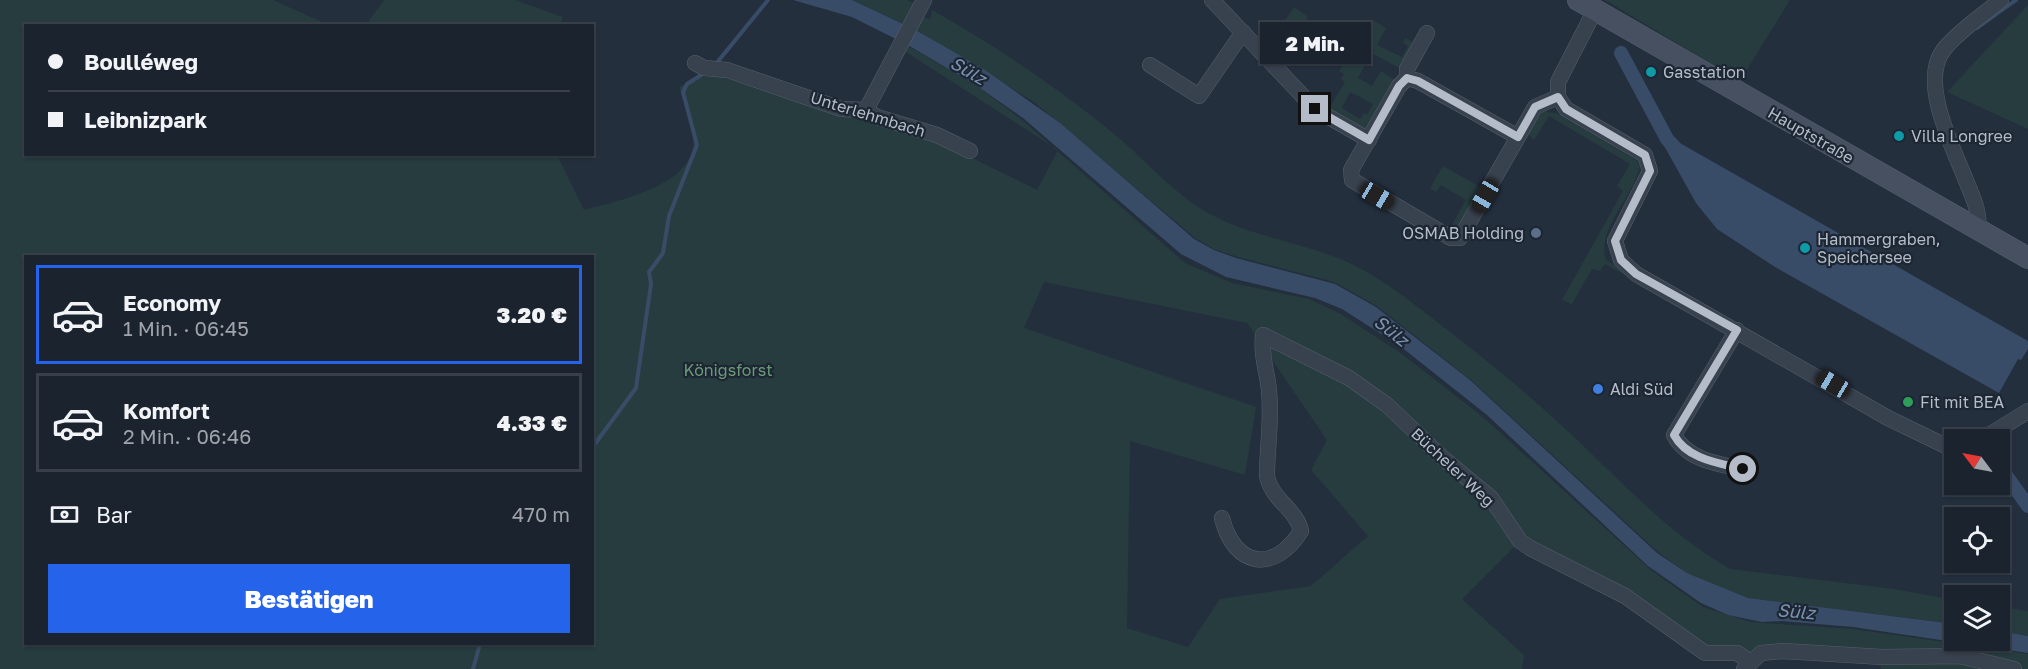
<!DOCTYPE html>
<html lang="de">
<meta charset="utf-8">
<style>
:root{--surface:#1b232e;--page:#242b36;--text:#f1f3f6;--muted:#a0a4aa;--line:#39404a;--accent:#2563eb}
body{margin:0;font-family:"Golos Text",sans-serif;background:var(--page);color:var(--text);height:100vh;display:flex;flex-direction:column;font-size:22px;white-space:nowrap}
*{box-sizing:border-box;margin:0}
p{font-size:20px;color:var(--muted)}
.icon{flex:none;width:33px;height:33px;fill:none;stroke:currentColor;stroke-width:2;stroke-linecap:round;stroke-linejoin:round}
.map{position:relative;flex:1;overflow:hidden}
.details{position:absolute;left:24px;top:255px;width:570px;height:390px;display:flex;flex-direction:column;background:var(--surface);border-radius:0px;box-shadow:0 2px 4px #0004,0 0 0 2px var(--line)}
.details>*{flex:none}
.top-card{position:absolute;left:24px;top:24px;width:570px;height:132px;border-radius:0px;box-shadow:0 2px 4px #0004,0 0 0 2px var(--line);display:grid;align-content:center;height:132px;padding:0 24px;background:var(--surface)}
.needle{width:39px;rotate:302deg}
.buttons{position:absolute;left:1944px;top:429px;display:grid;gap:12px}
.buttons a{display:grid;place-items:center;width:66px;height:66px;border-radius:0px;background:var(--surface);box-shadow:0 2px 4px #0004,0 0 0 2px var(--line);font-size:30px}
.end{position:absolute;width:27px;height:27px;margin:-14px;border:8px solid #b4bcc9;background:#111;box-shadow:0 0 0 3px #111}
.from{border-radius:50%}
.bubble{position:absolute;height:42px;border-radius:0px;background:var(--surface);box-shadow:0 2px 4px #0004,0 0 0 2px var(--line);font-size:20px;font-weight:800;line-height:42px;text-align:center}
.car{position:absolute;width:18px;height:36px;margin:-18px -9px;border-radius:8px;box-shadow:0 0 4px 2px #0007;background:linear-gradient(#222 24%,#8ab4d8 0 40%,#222 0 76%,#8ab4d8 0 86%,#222 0)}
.top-card b{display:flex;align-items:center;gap:21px;height:57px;font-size:22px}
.top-card b+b{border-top:2px solid var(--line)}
.top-card i{width:15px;height:15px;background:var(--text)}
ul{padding:10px 0 0;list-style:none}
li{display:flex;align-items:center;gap:18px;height:99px;margin:0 12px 9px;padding:0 12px;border:3px solid var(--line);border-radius:0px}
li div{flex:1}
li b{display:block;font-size:22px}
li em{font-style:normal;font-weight:800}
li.active{border-color:var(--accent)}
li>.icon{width:54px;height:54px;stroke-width:1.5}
.pay{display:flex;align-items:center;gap:15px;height:66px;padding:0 24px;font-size:22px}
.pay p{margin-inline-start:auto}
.action{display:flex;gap:12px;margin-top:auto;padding:12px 24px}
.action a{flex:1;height:69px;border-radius:0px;background:var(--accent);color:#fff;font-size:24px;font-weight:800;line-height:69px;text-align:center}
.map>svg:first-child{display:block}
</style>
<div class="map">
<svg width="2028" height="669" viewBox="0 0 2028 669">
<rect width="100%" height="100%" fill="#242f3e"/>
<!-- green -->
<g fill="#263c3f" fill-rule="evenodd">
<path d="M0 0H273L329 25 26 26V154L557 155 584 210C617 201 688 187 693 146 695 133 683 101 679 87L701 77 717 76 936 140 1037 190 1058 150 903 50 906 45 974 84 1021 119 1185 263 1232 283 1309 299 1341 314 1402 354 1483 417 1651 570 1703 607 1750 622 1853 629 2028 654V669H1881L1880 660 1702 659 1617 599 1516 545 1462 599 1524 655 1522 669H0ZM26 256H592V644H26ZM1044 282 1247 323 1327 440 1311 470 1368 536 1311 586 1220 599 1188 647 1127 628 1130 441 1245 475 1256 407 1024 328Z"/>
<path d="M384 0H515L563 17 561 26 366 25Z"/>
<path d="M852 0H907L917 4 905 24Z"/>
<path d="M1605 0H1790L1740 81Z"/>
<path d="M2028 5V129L1947 92Z"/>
<path d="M1294 7 1308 17 1294 39 1279 30Z"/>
<path d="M932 10C996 46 1055 86 1112 132 1144 158 1173 194 1210 214 1251 236 1298 242 1341 259 1374 273 1404 296 1432 318 1481 355 1528 394 1572 435 1623 483 1669 534 1730 569L1894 589 1954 600V624L1748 598 1687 573 1658 552 1471 380 1377 306 1334 282 1238 257 1214 249 1195 238 1034 102 915 29 921 17 931 19Z"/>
<path d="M1374 21 1386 28 1377 45 1402 57 1408 46 1403 43 1405 38 1416 44 1401 69 1359 46Z"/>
<path d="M1353 49 1369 58 1358 78 1372 86 1381 71 1395 80 1365 130 1327 112 1345 82 1341 79 1344 74 1339 71ZM1350 92 1373 104 1367 115 1364 113 1360 119 1342 108Z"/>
<path d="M1543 111 1558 114 1636 160 1640 166C1634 197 1596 228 1606 260L1689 310 1605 264 1600 271 1592 269 1572 304 1562 300 1623 191 1617 186 1630 164 1549 116 1534 140 1529 135V129Z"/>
<path d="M1443 166 1482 188 1459 228 1449 230 1466 200 1441 185 1436 192 1430 188Z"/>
<path d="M2000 607 2028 611V636L2000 631Z"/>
</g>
<!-- water -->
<g fill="#394c67">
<path d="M793 0H852L914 29 985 70 1060 123 1194 239 1214 250 1236 258 1335 284 1376 307 1470 380 1657 553 1687 573 1748 598 1954 624V640H2000V631L2028 636V653L1853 627 1782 621 1762 622 1728 615 1701 603 1648 566 1487 415 1400 346 1342 309 1315 298 1226 277 1181 254 1023 118 974 84 906 44 852 17Z"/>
<path d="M1671 138 2028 341V349L2021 360 2018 359 1999 393 1775 267 1717 229 1696 203 1662 142Z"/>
</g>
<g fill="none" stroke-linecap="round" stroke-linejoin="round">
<!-- stream -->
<g stroke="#394c67" stroke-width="4">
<path d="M1977 28 2016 0"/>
<path d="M715 65 768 0"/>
<path d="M592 448 636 388 651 284 649 272 663 253 669 216 697 145 683 92 687 84 706 72"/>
<path d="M473 669 480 644"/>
</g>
<!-- canal -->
<g stroke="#394c67" stroke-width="14">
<path d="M1621 53 1667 139 1678 151"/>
<path d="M2000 467 2028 506"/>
</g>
<!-- minor casing -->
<g stroke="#565f6c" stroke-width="16">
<g id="minor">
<path d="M1212 0 1315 109 1369 140"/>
<path d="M1595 10 1558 82V97L1566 109 1645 155 1650 171 1615 241 1621 260 1636 274 1888 418 1954 450"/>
<path d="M695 63 704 68 727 70 841 109 866 110 877 117 937 135 970 151"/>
<path d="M1150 65 1199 96 1243 32"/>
<path d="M1407 78V69L1427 33"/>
<path d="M866 110 924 0"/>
<path d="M1518 137 1460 238H1451L1352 180 1351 170 1399 86 1407 78 1418 81 1518 137 1535 107 1558 97"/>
<path d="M1978 231C1981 212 1972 196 1965 178 1952 145 1918 80 1945 48 1960 30 1983 15 2001 0"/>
<path d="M1737 330 1674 435C1687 460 1718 464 1743 469"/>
<path d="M1981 440 2028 411"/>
<path d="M1222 518C1234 567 1274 574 1301 531 1297 510 1271 499 1267 476 1267 448 1272 420 1269 391 1267 369 1261 359 1263 335L1349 378 1387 405 1445 460 1491 498 1520 541 1530 548 1625 596 1705 653H1737L1749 661"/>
<path d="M1744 669 1761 653 1783 651 1882 657 1960 656 2014 669"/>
</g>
</g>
<!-- secondary casing -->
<g stroke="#565f6c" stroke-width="22">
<path id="secondary" d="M1578 0 2028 258"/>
</g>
<!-- minor -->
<use href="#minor" stroke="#38414e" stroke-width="15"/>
<!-- secondary -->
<use href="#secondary" stroke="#465061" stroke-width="21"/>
</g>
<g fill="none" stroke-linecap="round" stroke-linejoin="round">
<!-- route -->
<path stroke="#b4bcc9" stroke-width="8" d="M1315 109 1369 140 1399 86 1407 78 1418 81 1518 137 1535 107 1558 97 1566 109 1645 155 1650 171 1615 241 1621 260 1636 274 1737 330 1674 435C1687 459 1718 463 1743 469"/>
</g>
<!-- markers -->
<g fill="#0f9aa8" stroke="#1d2633" stroke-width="2">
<circle cx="1651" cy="72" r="6"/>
<circle cx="1899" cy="136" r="6"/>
<circle cx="1805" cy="248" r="6"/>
</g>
<circle fill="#5c6f8a" stroke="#1d2633" stroke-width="2" cx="1536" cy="233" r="6"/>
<circle fill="#3f7fe0" stroke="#1d2633" stroke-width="2" cx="1598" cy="389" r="6"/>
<circle fill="#2e9e5b" stroke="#1d2633" stroke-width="2" cx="1908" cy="402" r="6"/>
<g text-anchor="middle" stroke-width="4.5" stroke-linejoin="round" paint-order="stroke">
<!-- poi labels -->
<g font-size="16" fill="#b4bcc9" stroke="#1d2633" text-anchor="start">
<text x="1663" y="78">Gasstation</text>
<text x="1911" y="142">Villa Longree</text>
<text x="1524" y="239" text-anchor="end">OSMAB Holding</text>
<text x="1817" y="245">Hammergraben,<tspan x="1817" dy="18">Speichersee</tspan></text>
<text x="1610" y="395">Aldi Süd</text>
<text x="1920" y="408">Fit mit BEA</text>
</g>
<!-- street labels -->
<g font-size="16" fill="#b4bcc9" stroke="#1d2633">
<text transform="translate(868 114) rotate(17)" y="6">Unterlehmbach</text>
<text transform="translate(1811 135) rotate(30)" y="6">Hauptstraße</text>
<text transform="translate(1453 467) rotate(43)" y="6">Bücheler Weg</text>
</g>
<!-- park labels -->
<g font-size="16" fill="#6b9a76" stroke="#1d2633">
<text x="728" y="376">Königsforst</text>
</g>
<!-- water labels -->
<g font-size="18" font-style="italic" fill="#7c92b1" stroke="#1d2633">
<text transform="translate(968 71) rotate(30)" y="6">Sülz</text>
<text transform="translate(1391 331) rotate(38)" y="6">Sülz</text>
<text transform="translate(1796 612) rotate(5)" y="6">Sülz</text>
</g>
</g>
</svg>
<div class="buttons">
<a><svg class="needle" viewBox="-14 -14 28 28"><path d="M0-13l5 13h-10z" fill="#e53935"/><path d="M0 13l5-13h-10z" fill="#a0a4aa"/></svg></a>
<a><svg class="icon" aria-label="locate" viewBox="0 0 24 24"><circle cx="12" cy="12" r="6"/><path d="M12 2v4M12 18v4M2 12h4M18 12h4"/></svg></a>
<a><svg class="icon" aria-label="layers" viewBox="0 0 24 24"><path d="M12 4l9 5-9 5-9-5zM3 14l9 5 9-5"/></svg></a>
</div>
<i class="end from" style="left:1743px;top:469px"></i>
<i class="end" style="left:1315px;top:109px"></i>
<div class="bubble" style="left:1260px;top:22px;width:111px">2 Min.</div>
<i class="car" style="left:1377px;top:196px;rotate:120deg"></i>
<i class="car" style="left:1485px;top:196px;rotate:210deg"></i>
<i class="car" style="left:1833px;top:384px;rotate:300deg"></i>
<div class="top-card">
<b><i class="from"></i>Boulléweg</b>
<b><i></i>Leibnizpark</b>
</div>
<section class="details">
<ul>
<li class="active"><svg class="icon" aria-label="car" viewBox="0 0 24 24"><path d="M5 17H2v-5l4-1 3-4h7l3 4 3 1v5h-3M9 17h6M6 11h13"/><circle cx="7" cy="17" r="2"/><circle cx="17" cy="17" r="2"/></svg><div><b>Economy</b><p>1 Min. · 06:45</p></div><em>3.20 €</em></li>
<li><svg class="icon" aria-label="car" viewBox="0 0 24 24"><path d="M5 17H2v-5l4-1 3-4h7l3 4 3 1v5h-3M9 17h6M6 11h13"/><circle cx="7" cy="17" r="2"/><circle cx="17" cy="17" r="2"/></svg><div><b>Komfort</b><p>2 Min. · 06:46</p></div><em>4.33 €</em></li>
</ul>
<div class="pay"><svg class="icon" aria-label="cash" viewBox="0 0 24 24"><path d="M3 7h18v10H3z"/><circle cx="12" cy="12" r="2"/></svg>Bar<p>470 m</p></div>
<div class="action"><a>Bestätigen</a></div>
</section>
</div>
